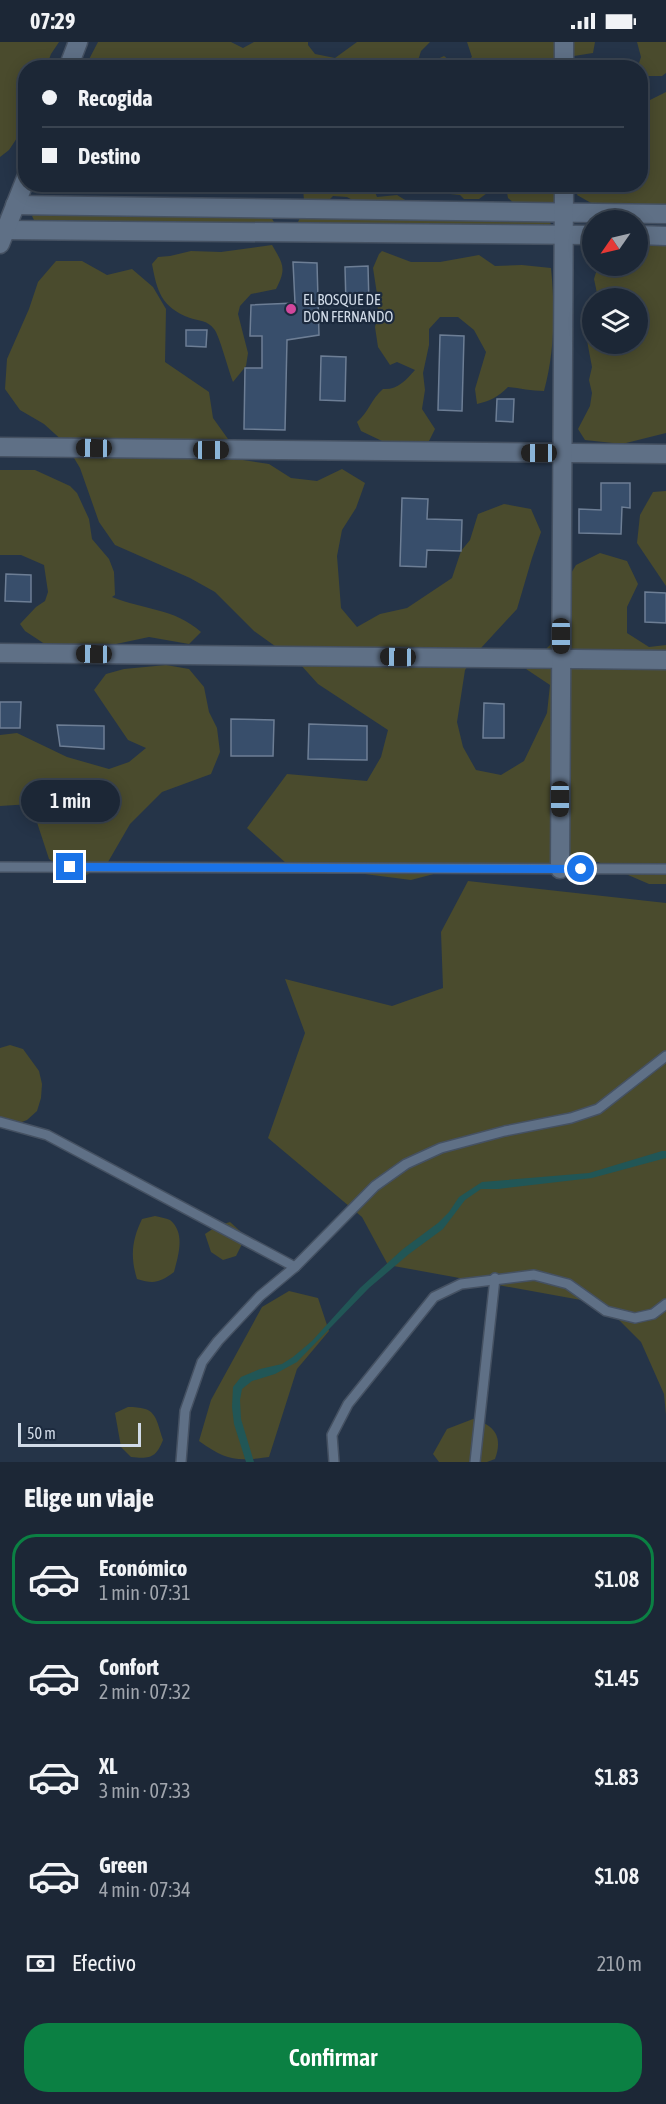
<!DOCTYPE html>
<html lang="es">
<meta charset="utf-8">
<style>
:root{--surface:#1c2736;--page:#252f3e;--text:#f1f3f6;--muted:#a0a5ad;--line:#3a4451;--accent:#0b8043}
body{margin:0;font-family:"Asap Condensed",sans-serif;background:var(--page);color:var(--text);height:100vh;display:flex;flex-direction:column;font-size:22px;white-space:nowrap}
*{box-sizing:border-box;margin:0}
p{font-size:20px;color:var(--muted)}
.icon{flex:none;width:33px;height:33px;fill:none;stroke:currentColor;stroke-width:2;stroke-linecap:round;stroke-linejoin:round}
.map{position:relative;height:1420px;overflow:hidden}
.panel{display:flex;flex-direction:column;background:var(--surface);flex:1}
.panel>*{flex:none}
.top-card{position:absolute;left:18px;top:18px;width:630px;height:132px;border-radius:24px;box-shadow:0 3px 15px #0003,0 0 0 2px var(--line);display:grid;align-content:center;height:132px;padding:0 24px;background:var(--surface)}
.needle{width:39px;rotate:236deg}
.buttons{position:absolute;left:582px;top:168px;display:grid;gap:12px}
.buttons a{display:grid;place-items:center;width:66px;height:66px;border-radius:50%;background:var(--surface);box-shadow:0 3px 15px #0003,0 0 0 2px var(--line);font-size:30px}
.scale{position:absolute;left:18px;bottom:15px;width:123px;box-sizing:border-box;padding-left:6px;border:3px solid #d1dbe8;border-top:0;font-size:16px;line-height:21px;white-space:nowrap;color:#d1dbe8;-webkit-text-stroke:4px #1c2a3e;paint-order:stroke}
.end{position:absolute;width:27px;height:27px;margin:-14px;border:8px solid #1a73e8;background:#fff;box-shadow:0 0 0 3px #fff}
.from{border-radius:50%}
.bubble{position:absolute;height:42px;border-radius:21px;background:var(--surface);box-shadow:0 3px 15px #0003,0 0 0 2px var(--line);font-size:20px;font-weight:600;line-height:42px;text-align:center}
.car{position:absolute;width:18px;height:36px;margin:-18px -9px;border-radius:8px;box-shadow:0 0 4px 2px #0007;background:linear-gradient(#222 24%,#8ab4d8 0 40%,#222 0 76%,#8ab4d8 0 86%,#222 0)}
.top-card b{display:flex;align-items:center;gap:21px;height:57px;font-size:22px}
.top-card b+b{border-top:2px solid var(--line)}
.top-card i{width:15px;height:15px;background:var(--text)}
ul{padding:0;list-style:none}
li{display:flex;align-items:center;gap:18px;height:90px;margin:0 12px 9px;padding:0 12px;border:3px solid transparent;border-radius:24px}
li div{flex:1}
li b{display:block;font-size:22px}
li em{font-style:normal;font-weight:600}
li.active{border-color:var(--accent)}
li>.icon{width:54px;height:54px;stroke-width:1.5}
h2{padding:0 24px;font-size:27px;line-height:72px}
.pay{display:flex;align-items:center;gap:15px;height:66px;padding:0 24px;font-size:22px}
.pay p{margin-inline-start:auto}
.action{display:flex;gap:12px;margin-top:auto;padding:12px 24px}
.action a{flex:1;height:69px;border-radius:24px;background:var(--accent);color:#fff;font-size:24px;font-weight:600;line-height:69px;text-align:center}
.status{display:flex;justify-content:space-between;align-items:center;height:42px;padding:0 30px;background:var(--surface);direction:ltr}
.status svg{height:16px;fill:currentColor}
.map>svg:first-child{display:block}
</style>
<div class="status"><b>07:29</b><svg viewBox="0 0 49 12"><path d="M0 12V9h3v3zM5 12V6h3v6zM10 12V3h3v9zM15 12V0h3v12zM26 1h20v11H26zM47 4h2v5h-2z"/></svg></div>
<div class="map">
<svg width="666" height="1420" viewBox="0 0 666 1420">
<rect width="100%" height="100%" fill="#253448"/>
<!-- green -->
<g fill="#4a4b2d">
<path d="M0 0H59L51 12 46 25 26 26 25 84 9 108 0 115Z"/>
<path d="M98 0H231L243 6 254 0H308V3L315 12 335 16 357 0H430L421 9 416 25H286L280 19 271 20 269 26 85 25Z"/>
<path d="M467 0H595L593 11 574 14 573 25 427 26 429 21 444 14 449 18 463 22 472 15Z"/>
<path d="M637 0H666V31L662 34H641L640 26 633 25 639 21 641 15Z"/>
<path d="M666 50V167L607 170 577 153 581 143 640 142 641 60 648 59Z"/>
<path d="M305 143H372L377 155 397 153 410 161 363 164 347 155 333 154 327 160 304 158 303 147Z"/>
<path d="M432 143H573L563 169 516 163 508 156 506 145 494 146 479 157H464L460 153 440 151Z"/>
<path d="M35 172 271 175 274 180 271 182 34 178 32 174Z"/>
<path d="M300 176 550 179 551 184 548 185 301 182 298 180Z"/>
<path d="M666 197V391L622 402 585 398 578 387 590 364 592 351 589 338 592 325 585 288V274L592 260V302H638V256H594L597 251 594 237 598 224H638V204L646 200Z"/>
<path d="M272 203C283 222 287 226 276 247L251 252 240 264 238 272 248 311 246 324 233 340C229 330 219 292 214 287 207 278 199 279 190 276 161 265 157 249 152 222L158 215 170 214 191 209 221 210Z"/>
<path d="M382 209 411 220H440L479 213 495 224 522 223 551 226C555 267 555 309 544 349 531 349 520 346 508 345 498 355 490 359 477 362L475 347 486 310 474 288 458 275H440L429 287V303L423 331 425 348 422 367 435 387 429 399H382L361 389 357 380C369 370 371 357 383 347 398 348 406 338 415 328L397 320 390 323 378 305 375 285 378 272 377 252 373 226 379 212Z"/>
<path d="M56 219H82L107 233 132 227 153 245 166 267 165 320 209 350 213 376 243 418 269 422 291 436 317 439 342 427 365 441 356 466 342 488 337 514 341 566 357 585 380 572 407 566 452 536 461 509 470 498 478 472 504 462 531 467 541 490 532 516 517 567 481 606 465 628 457 680 463 705 476 728 501 733 524 719 547 671 550 643 526 627 552 601 562 546 576 523 600 511 627 519 638 542 627 565V591L649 605 666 603V842H649L598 820 464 824 411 838 287 822 247 786 287 732 367 739 381 715 388 688 318 642 300 622 254 589 215 550 190 536 115 503 99 480 80 426 65 401 44 382 20 368 5 347 7 317 29 267 38 240Z"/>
<path d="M0 428H35L70 444 77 451 89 477 92 497 109 517 114 530 115 553 112 555C144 568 174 566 201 590L189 602 149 595 102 605 93 602 75 612 63 614 25 589 20 582 36 565 45 559 48 550 44 523 21 513H0Z"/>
<path d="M666 449V544L637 501 640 473 653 450Z"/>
<path d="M166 623 189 627 204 645 209 670 217 686 220 710 211 732 162 750 130 782 108 820 80 837 49 817 31 762 0 764V693L17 691 67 715 109 727 129 720 146 706 128 698 94 648 106 632 124 627Z"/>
<path d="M468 839 666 861V1373L664 1352 641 1300 603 1262 388 1223 362 1175 268 1096 305 991 285 937 392 964 443 946 441 890Z"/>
<path d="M10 1003 23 1007 39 1029 42 1042 41 1056 37 1069 27 1078 14 1083 0 1082V1006Z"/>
<path d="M155 1174C159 1175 166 1176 170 1178 186 1191 178 1214 174 1230 159 1241 154 1242 137 1237 130 1214 132 1198 142 1177Z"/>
<path d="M230 1180 240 1189 242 1202 236 1214 223 1218 211 1210 205 1192 217 1184Z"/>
<path d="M289 1249 318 1256 329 1289 297 1327 269 1415C235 1420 226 1418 199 1399L211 1358 262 1265Z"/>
<path d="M128 1365C156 1365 155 1373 163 1398 156 1416 150 1417 131 1415L121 1405 115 1371Z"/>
<path d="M473 1377C495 1383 503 1395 495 1417L487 1420H439L433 1412 447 1387Z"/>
</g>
<!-- water -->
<path fill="#215656" d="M662 1109H666V1116L592 1136 498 1147H481L465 1158 443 1187 409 1212 369 1246 297 1320 275 1332 252 1339 242 1347 240 1358 241 1377 254 1420H246L234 1382 232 1365 233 1345 241 1335 260 1327 282 1322 293 1315 312 1299 360 1246 403 1207 438 1181 449 1170 459 1155 482 1140 589 1131Z"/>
<!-- building -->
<g fill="#384e6b" stroke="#6d7e95" stroke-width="1.5">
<path d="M293 220 317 221 319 293 287 298 285 388 244 387 245 326H262V294H250L251 263 295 261Z"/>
<path d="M368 224 369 262 346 263 345 225Z"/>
<path d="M186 288H207L206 305 186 304Z"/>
<path d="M440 293 464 294 462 369 438 368Z"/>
<path d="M321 314 346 315 345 359 320 358Z"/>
<path d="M497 357H514L513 380 496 379Z"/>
<path d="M601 441H630V466L622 465 621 492 579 491V467L601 468Z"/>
<path d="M402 456 428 457 427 477 462 478 461 509 427 508 426 525 400 524Z"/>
<path d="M6 532 31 533V560L5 559Z"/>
<path d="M645 550 666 551V581L645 580Z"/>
<path d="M0 660H21L20 686H0Z"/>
<path d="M484 661 504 662V696H483Z"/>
<path d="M231 677 274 678 273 714H231Z"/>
<path d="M309 682 367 684V718L308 717Z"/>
<path d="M57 683 104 684V707L60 704Z"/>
</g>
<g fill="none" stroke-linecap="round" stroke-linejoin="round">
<!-- lane casing -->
<g stroke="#455162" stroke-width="12">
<g id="lane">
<path d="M0 825 666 827"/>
<path d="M0 1080 47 1093 295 1225"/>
<path d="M181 1420 185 1369 202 1320 218 1299 260 1254 295 1225 375 1144 406 1122 441 1106 505 1089 571 1076 598 1067 666 1014"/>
<path d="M334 1420 332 1393 348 1362 434 1255 461 1242 534 1233 568 1242 606 1269 635 1276 653 1272 666 1262"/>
<path d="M475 1420 495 1236"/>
</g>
</g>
<!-- street casing -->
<g stroke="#455162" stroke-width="21">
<g id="street">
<path d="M68 26 78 0"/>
<path d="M564 26V0"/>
<path d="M15 163 666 172"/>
<path d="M5 188 592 193"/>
<path d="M638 193 666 194"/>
<path d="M0 202 26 136"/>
<path d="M0 405 666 412"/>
<path d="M0 611 666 618"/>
<path d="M560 827 564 142"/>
</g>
</g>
<!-- lane -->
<use href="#lane" stroke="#5f7086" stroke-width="9"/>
<!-- street -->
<use href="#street" stroke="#5f7086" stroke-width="18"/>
</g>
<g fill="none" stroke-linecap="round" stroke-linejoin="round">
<!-- route -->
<path stroke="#1a73e8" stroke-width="8" d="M70 825 581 827"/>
</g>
<!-- markers -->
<circle fill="#d1479c" stroke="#1c2a3e" stroke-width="2" cx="291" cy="267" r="6"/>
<g text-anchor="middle" stroke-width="4.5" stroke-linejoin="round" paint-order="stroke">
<!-- poi labels -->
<g font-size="15" fill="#d1dbe8" stroke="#1c2a3e" text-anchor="start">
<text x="303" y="263">EL BOSQUE DE<tspan x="303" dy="17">DON FERNANDO</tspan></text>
</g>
</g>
</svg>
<div class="buttons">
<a><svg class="needle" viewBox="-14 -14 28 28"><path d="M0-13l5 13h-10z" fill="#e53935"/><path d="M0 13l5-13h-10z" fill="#a0a5ad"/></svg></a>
<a><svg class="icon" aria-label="layers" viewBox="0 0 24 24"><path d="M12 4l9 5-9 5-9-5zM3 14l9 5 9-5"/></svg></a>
</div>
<div class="scale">50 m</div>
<i class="end from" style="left:581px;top:827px"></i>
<i class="end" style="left:70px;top:825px"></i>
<div class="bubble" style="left:21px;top:738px;width:99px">1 min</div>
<i class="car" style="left:94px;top:406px;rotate:271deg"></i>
<i class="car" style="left:211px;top:408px;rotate:90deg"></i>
<i class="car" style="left:539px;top:411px;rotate:270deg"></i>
<i class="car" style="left:561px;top:594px;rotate:180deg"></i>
<i class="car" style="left:94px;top:612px;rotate:271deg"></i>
<i class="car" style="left:398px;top:615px;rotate:271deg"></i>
<i class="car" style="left:560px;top:757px;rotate:180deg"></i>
<div class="top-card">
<b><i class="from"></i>Recogida</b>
<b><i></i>Destino</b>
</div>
</div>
<section class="panel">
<h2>Elige un viaje</h2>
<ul>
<li class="active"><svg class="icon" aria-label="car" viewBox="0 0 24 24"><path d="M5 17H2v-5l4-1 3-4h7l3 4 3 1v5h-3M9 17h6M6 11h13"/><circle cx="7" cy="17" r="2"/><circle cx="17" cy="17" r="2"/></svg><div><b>Económico</b><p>1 min · 07:31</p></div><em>$1.08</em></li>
<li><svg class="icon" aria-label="car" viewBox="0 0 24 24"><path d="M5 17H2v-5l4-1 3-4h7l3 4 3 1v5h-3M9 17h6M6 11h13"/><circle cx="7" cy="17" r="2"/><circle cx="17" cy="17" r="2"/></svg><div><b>Confort</b><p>2 min · 07:32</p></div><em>$1.45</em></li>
<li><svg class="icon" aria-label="car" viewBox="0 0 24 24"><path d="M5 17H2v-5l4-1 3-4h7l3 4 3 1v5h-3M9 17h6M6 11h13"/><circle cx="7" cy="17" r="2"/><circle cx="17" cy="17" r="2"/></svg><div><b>XL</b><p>3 min · 07:33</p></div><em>$1.83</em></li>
<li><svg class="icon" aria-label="car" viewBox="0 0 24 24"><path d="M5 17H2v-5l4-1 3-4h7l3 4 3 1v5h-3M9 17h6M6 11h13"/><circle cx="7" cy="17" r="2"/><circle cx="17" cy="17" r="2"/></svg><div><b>Green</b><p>4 min · 07:34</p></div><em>$1.08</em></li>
</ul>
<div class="pay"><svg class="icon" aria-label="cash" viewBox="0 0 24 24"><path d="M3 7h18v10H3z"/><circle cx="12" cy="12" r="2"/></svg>Efectivo<p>210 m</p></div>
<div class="action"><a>Confirmar</a></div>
</section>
